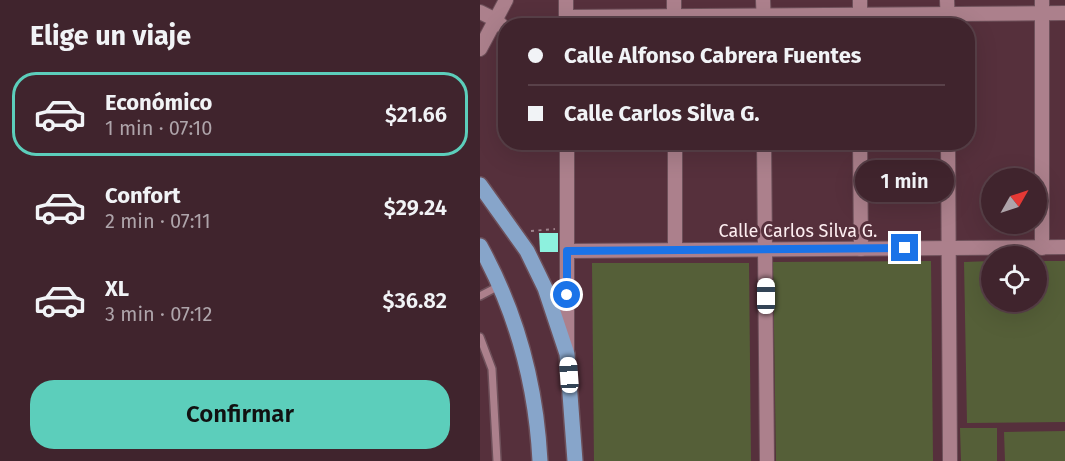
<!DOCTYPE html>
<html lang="es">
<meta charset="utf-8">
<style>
:root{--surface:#40242d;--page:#4b3039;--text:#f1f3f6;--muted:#aea4aa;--line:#594149;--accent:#5ccebb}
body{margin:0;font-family:"Fira Sans",sans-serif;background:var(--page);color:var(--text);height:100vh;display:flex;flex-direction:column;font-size:22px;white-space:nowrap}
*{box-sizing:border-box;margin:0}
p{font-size:20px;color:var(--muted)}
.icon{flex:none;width:33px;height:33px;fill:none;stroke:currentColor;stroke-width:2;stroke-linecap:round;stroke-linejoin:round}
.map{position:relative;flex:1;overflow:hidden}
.details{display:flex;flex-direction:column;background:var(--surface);width:480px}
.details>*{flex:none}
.banner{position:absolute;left:18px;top:18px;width:477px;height:132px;border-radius:24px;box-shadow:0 6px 24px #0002,0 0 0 2px var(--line);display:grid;align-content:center;height:132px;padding:0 30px;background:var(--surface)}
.needle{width:39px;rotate:51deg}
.buttons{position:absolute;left:501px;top:168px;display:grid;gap:12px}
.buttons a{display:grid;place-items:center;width:66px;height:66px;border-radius:50%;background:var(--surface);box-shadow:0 6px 24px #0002,0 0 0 2px var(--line);font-size:30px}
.end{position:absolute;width:27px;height:27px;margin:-14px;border:8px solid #1a73e8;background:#fff;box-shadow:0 0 0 3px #fff}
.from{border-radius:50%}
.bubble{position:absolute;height:42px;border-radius:21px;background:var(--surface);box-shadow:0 6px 24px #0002,0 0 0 2px var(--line);font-size:20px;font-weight:600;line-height:42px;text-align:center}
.car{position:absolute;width:18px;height:36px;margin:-18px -9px;border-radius:8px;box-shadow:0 0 4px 2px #0007;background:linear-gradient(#fff 24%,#345 0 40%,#fff 0 76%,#345 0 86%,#fff 0)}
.banner b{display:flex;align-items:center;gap:21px;height:57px;font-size:22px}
.banner b+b{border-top:2px solid var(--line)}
.banner i{width:15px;height:15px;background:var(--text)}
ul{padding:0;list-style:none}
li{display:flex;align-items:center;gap:18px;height:84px;margin:0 12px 9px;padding:0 18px;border:3px solid transparent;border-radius:24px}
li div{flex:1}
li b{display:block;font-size:22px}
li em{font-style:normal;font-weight:600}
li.on{border-color:var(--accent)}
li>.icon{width:54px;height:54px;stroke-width:1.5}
h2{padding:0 30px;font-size:27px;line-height:72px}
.button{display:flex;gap:12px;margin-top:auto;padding:12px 30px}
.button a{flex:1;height:69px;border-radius:24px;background:var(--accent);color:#111;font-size:24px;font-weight:600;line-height:69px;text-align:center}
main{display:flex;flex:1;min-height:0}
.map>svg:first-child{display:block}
</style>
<main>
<section class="details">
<h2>Elige un viaje</h2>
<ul>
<li class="on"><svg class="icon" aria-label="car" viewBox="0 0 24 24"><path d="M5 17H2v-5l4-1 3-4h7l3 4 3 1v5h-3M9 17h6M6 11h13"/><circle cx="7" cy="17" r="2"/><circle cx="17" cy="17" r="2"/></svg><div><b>Económico</b><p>1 min · 07:10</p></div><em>$21.66</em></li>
<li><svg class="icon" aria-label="car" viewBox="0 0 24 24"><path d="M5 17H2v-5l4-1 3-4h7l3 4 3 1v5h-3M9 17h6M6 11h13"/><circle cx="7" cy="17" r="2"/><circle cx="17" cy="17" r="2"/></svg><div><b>Confort</b><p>2 min · 07:11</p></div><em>$29.24</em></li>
<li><svg class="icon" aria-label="car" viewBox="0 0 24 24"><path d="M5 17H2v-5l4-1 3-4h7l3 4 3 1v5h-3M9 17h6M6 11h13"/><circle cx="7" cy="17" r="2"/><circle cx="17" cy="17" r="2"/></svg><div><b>XL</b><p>3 min · 07:12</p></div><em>$36.82</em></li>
</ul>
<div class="button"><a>Confirmar</a></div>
</section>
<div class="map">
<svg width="585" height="461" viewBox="0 0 585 461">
<rect width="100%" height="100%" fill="#56303c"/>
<!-- green -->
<g fill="#555f38">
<path d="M451 261 453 461H296L293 262Z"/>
<path d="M511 261 512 302H556L557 261H585V422L487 423 484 262Z"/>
<path d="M112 263H269L271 461H114Z"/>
<path d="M480 428H517V461H481Z"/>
<path d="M585 431V461H525L524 432Z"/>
</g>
<!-- building -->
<path fill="#8df1de" d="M59 233H78V252H60Z"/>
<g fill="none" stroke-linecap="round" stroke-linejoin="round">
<!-- lane casing -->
<g stroke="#6d4f59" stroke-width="10">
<g id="lane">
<path d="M0 296 19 286"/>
<path d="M0 337 12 369 17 461"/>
</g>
</g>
<!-- street casing -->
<g stroke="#6d4f59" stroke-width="16">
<g id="street">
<path d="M86 0V23"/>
<path d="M194 0V26"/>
<path d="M283 0 284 26"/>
<path d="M380 0V26"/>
<path d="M467 0 468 26"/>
<path d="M562 0V248"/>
<path d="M0 12 16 20 26 30"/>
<path d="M86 17 585 13"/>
<path d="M0 49 26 0"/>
<path d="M87 142V349"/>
<path d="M195 142V250"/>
<path d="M284 142 287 461"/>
<path d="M380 142 381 249"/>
<path d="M468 142 470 461"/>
<path d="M87 251 585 247"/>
</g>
</g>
<!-- primary casing -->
<g stroke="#6d4f59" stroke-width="18">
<g id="primary">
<path d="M0 185 47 251 65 288 87 354 95 461"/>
<path d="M0 246C37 313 56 384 60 461"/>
</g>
</g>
<!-- path -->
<path stroke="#9f838c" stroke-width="2" stroke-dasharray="3 4.5" stroke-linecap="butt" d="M51 231 75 229"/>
<!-- lane -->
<use href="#lane" stroke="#ac808c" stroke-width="7"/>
<!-- street -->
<use href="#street" stroke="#ac808c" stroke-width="14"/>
<!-- primary -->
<use href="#primary" stroke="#87a5ca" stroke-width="15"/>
</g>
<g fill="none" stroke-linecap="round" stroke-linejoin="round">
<!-- route -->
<path stroke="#1a73e8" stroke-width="8" d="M87 295V251L425 248"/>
</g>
<g text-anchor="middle" stroke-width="6" stroke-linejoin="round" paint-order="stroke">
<!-- street labels -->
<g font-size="18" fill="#fdeef1" stroke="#56303c">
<text x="318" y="237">Calle Carlos Silva G.</text>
</g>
</g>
</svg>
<div class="buttons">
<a><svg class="needle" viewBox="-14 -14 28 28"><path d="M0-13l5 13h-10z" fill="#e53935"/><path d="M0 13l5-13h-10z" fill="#aea4aa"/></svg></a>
<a><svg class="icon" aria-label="locate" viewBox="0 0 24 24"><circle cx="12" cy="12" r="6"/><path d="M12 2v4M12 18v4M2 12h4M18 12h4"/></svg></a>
</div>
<i class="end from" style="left:87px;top:295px"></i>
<i class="end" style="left:425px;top:248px"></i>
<div class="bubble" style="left:375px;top:160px;width:99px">1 min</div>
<i class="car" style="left:286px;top:296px;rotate:0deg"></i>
<i class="car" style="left:89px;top:375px;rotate:356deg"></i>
<div class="banner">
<b><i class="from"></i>Calle Alfonso Cabrera Fuentes</b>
<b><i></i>Calle Carlos Silva G.</b>
</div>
</div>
</main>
